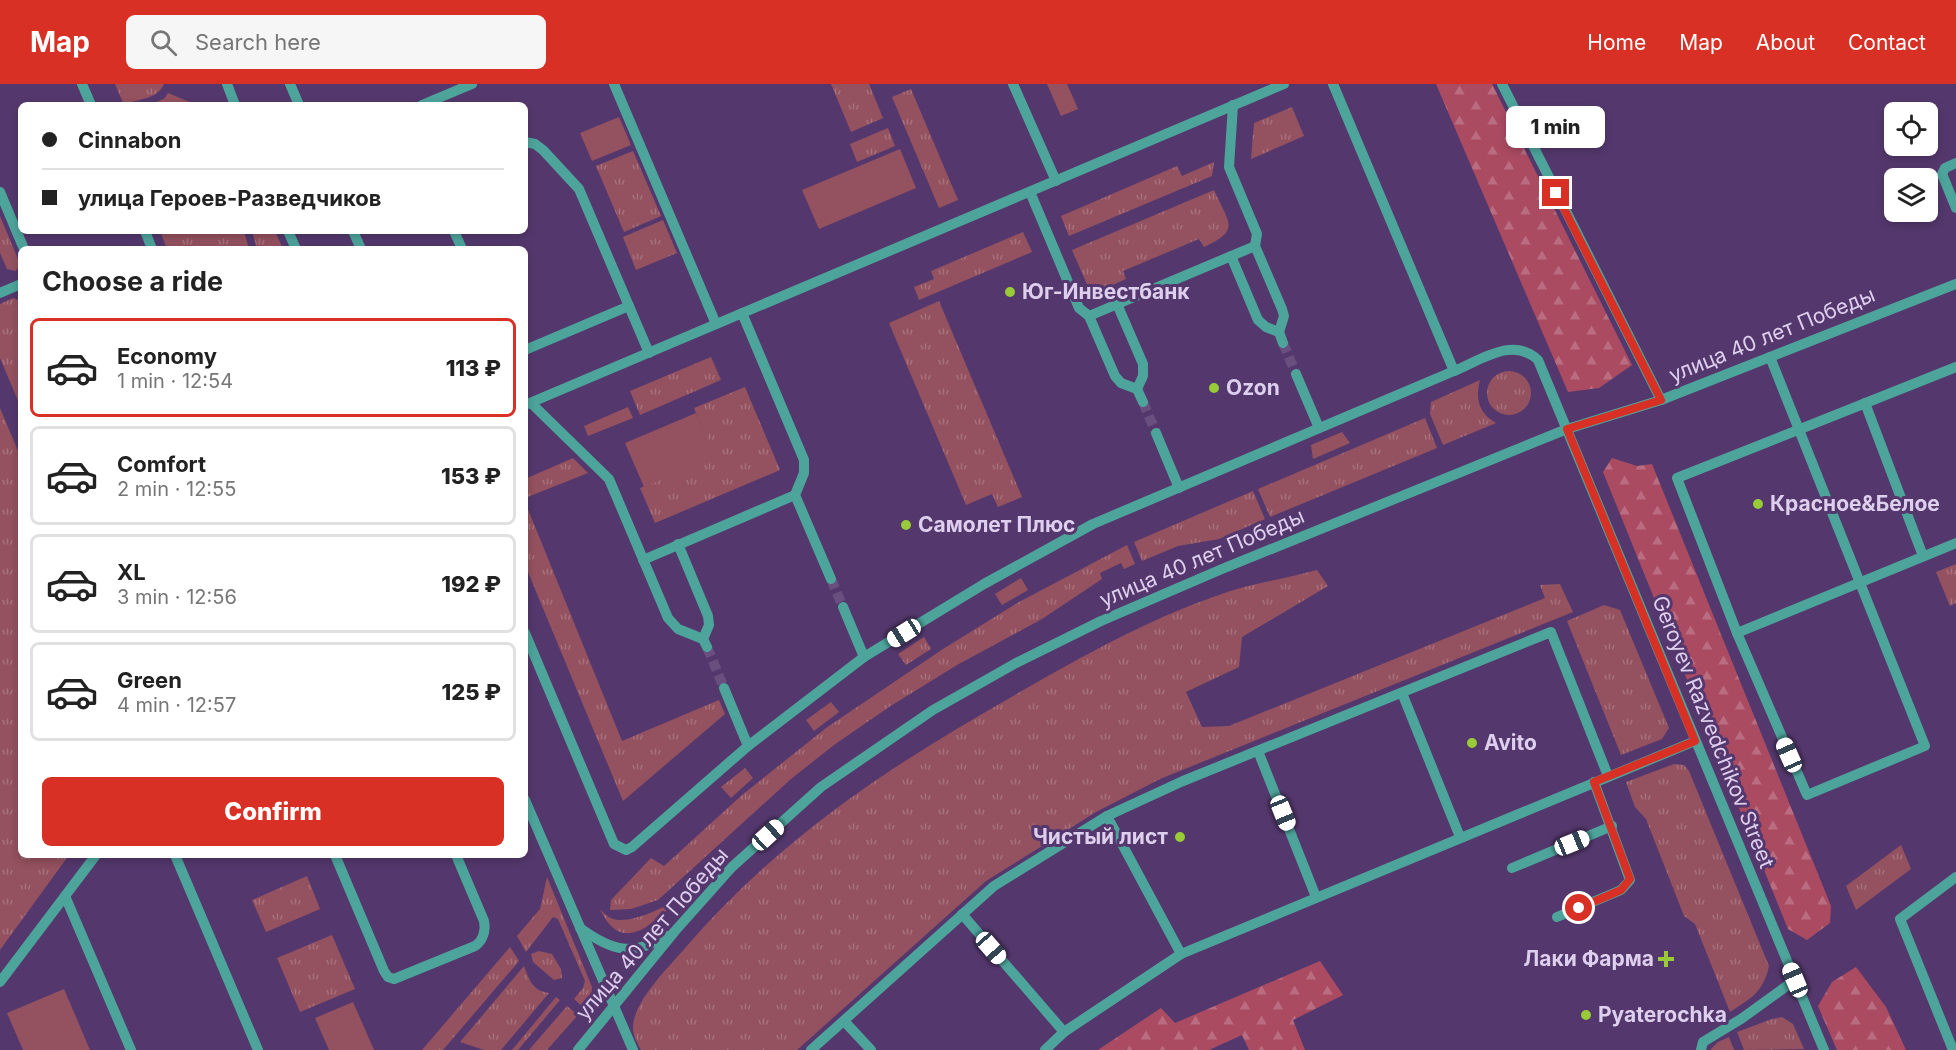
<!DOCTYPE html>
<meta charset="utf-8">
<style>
:root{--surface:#fff;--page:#f6f6f6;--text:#222;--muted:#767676;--line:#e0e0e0;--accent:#d93025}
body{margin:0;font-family:Inter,sans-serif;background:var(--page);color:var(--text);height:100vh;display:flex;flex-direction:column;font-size:22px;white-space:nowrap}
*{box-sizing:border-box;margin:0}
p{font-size:20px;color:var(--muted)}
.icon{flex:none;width:33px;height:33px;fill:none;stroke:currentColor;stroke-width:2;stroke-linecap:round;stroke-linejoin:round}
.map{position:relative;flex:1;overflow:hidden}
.panel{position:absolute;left:18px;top:162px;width:510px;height:612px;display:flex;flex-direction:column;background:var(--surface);border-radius:9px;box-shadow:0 3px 9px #0003}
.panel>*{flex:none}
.banner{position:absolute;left:18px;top:18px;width:510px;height:132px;border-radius:9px;box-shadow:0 3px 9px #0003;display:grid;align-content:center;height:132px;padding:0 24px;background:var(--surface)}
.buttons{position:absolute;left:1884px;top:18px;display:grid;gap:12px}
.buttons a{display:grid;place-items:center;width:54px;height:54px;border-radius:9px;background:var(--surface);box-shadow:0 3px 9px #0003;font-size:30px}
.end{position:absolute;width:27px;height:27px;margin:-14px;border:8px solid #d93025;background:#fff;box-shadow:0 0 0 3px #fff}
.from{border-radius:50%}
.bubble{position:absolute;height:42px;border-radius:9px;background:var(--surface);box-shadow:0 3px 9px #0003;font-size:20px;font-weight:800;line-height:42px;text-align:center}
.car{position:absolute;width:18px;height:36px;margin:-18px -9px;border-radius:8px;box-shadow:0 0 4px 2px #0007;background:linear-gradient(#fff 24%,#345 0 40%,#fff 0 76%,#345 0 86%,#fff 0)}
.banner b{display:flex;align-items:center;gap:21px;height:57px;font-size:22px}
.banner b+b{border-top:2px solid var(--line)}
.banner i{width:15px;height:15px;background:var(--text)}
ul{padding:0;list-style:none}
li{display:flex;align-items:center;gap:18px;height:99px;margin:0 12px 9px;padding:0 12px;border:3px solid var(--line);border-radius:9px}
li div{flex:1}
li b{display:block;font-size:22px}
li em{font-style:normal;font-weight:800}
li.on{border-color:var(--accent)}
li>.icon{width:54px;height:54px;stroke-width:1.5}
h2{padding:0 24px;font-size:27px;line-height:72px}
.button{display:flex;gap:12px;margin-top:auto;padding:12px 24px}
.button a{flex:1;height:69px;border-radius:9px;background:var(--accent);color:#fff;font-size:24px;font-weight:800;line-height:69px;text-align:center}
header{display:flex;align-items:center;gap:36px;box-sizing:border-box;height:84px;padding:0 30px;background:var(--accent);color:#fff}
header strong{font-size:28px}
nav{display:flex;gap:33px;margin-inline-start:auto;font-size:21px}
.search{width:420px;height:54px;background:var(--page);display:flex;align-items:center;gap:15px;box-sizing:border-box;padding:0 21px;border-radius:9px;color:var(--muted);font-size:22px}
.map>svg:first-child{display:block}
</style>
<header>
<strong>Map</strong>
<div class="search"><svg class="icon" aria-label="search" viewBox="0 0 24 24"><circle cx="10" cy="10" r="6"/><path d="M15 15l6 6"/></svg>Search here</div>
<nav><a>Home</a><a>Map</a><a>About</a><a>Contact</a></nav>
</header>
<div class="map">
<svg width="1956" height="966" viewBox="0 0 1956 966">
<defs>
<pattern id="grass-tufts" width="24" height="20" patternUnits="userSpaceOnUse" patternTransform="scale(1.5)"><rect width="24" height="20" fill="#94515f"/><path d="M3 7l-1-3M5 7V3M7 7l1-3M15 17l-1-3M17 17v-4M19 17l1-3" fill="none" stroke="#a7717e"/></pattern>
<pattern id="forest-firs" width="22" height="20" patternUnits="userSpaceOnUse" patternTransform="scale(1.5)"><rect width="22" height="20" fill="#ab4b62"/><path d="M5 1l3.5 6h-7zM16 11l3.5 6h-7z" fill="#ba6c80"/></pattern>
</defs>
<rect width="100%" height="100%" fill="#54386d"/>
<!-- grass -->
<g fill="url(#grass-tufts)">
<path d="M115 0H164C157 16 139 14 124 21Z"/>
<path d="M831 0H869L883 34 851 48Z"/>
<path d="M911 5 958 116 939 124 892 13Z"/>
<path d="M168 9 192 19 150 21 165 14Z"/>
<path d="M1292 23 1304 52 1251 75 1254 39Z"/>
<path d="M888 44 895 62 857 78 850 60Z"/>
<path d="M633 67 661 132 624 148 596 82Z"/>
<path d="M1214 78 1212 92 1069 152 1061 132 1177 82 1182 92Z"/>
<path d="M1214 106C1228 138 1242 146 1204 163L1199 155 1123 187 1126 195 1099 207 1089 205 1072 166Z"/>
<path d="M0 132 20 180 16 187 7 185 0 169Z"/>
<path d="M663 136 677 169 636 186 623 153Z"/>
<path d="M160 147H244L249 165H167Z"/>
<path d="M252 147H275L283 165H257Z"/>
<path d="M1023 148 1032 168 919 216 914 203 934 195 931 187Z"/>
<path d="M13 214 21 217V324L0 274V220Z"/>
<path d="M939 217 1022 413 998 423 992 410 966 421 889 239Z"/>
<path d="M711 273 721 296 640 331 630 307Z"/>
<circle cx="1509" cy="309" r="22"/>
<path d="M1480 296C1475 315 1479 329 1496 339L1443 361 1430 330 1431 318Z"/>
<path d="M745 303 780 386 655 439 640 404 714 373 694 324Z"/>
<path d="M0 324 21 374V771H69L0 866Z"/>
<path d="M1425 334 1437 364 1270 433 1258 405Z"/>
<path d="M1342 348 1350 359 1313 375 1311 361Z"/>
<path d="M573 374 588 389 525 414V395Z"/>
<path d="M1253 407 1265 435 1219 455 1178 462 1142 477 1134 458Z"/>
<path d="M525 418 622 657 719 616 725 630 623 717 525 481Z"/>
<path d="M1127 461 1135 480 1124 485 1121 479 1100 489 1102 495 1042 535 957 581 889 623 834 661 791 695 658 816 631 825 610 826 611 816 651 774 664 782 742 711 826 644 943 565 1019 518Z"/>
<path d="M1956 480V519L1950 522 1936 488Z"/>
<path d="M1317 486 1328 502 1242 553 1239 583 1186 608 1202 643 1229 642 1545 514 1540 501 1560 500 1573 528 1160 695 1096 728 986 797 797 966H641C638 960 633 952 633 945 632 918 669 883 686 863 783 751 893 680 1020 608 1083 572 1147 536 1216 512 1248 500 1284 495 1317 486Z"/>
<path d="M1021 494 1028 506 1002 521 995 510Z"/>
<path d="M1604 521 1620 526 1669 644 1662 655 1621 671 1567 537Z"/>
<path d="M924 553 931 565 906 581 898 570Z"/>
<path d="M831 618 839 628 814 647 806 636Z"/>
<path d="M1674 680 1684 681 1689 687 1769 882C1763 909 1751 914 1730 928L1695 840 1684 832 1646 735 1635 723 1626 698Z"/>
<path d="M745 684 753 694 731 714 721 703Z"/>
<path d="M1901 761 1911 785 1856 826 1846 802Z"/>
<path d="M307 792 320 825 266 848 252 816Z"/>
<path d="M547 793 592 903 591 915 584 924 574 915 583 904 585 897 558 835 553 833 526 868 517 852 540 825Z"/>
<path d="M676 817C651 842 621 871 600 825 603 828 607 833 611 834 628 842 661 824 676 817Z"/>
<path d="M332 851 355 905 300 928 277 874Z"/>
<path d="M510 863 519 877 443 966H422Z"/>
<path d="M539 867 552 870 561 885 562 894 554 896 533 878 531 870Z"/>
<path d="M524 882C529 896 533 907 549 909L501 966H484L460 958Z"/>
<path d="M556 913 560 916 518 966H512Z"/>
<path d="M567 922 578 931 547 966H529Z"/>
<path d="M1782 933 1793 940 1804 965 1744 966 1737 948 1772 935Z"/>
<path d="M1729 953 1734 966H1710L1718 958Z"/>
</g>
<!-- forest -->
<g fill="url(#forest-firs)">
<path d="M1436 0H1492L1632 281 1599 304 1568 308Z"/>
<path d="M1612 374 1637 382 1652 380 1831 822 1830 839 1807 856 1788 845 1603 388Z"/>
<path d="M1320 877 1343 911 1293 936 1305 966H1249L1242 951 1209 966H1098L1161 924 1175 939Z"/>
<path d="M1856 883 1886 923 1906 966H1837L1818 922 1832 898Z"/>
</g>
<!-- pitch -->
<g fill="#94515f">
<path d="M1047 0H1067L1078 25 1061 32Z"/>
<path d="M619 33 631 61 592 77 580 49Z"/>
<path d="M900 65 916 104 819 145 802 106Z"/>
<path d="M628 323 633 334 588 352 584 342Z"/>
<path d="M696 329 715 373 644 403 625 359Z"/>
<path d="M64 905 90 966H23L7 929Z"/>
<path d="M353 918 374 966H329L315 934Z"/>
</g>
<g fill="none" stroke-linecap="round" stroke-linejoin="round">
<!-- minor-tunnel -->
<g stroke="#694f80" stroke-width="10" stroke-dasharray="10 5" stroke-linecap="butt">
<path d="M1283 259 1296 290"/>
<path d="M1143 318 1156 349"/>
<path d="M831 495 843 523"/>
<path d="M707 563 724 604"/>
</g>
<!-- minor -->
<g stroke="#4da49b" stroke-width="10">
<path d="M82 0 91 21"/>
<path d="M227 0 235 21"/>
<path d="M290 0 299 21"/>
<path d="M614 0 716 240"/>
<path d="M1013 0 1056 97"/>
<path d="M1333 0 1454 287C1481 276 1513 252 1538 276L1824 966"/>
<path d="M1502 0 1661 316"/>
<path d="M422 21 472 0"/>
<path d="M1233 21 1229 83 1257 150 1255 162 1282 225 1284 232 1279 248"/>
<path d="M525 58 535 60 543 66 579 105 649 269"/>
<path d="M1956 79 1945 84 1942 90 1956 124"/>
<path d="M0 108 24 165"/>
<path d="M1030 108 1079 224 1089 232 1115 292 1121 299 1137 305 1143 318"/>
<path d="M145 147 152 165"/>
<path d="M288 147 296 165"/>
<path d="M353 147 361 165"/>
<path d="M454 147 462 165"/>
<path d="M1231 172 1258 236 1266 243 1279 248 1283 259"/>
<path d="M0 209 21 200"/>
<path d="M1117 220 1143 280V292L1137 305"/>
<path d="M742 229 804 376V389L795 411 831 495"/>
<path d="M1089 232 1255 162"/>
<path d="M525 266 629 222"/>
<path d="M1770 273 1925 662 1807 711 1737 549 1677 394C1770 357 1863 320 1956 283"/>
<path d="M1296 290 1319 344"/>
<path d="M531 319 609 395 668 534 678 545 703 555 707 563"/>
<path d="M1865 319 1923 472"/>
<path d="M525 321 1284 0"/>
<path d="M1156 349 1179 404"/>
<path d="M678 460 708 532 709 541 703 555"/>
<path d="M643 476 795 411"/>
<path d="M843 523 864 573"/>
<path d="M525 549 614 760 626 766 632 763 748 662 864 573 984 500 1093 440 1454 287"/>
<path d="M1737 549 1956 459"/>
<path d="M724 604 748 662"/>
<path d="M1402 609 1460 753"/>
<path d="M1258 667 1316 813"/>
<path d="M525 716 633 966"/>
<path d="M1107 732 1181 870"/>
<path d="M175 771 258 966"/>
<path d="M335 771 384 887 388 893 394 895 475 862C483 857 486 846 484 837L456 771"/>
<path d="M1512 784 1612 742"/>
<path d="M65 812 131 966"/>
<path d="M962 830 1064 948"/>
<path d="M1557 833 1621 806 1630 796 1594 698"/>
<path d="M580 844C612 867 632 873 667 852"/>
<path d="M0 898 96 771"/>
<path d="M844 937 871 966"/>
<path d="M578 966 675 847 732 783 821 703 933 626 1016 579 1101 537 1222 485 1567 345 1661 316 1956 200"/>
<path d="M811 966 994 802 1107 732 1183 697 1551 548 1608 692"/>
<path d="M1045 966 1064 948 1181 870 1695 657"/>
<path d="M1701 966 1703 958 1741 935 1795 896"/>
<path d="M1953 966 1900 835 1956 793"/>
</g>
</g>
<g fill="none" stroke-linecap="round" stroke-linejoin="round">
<!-- route -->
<path stroke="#d93025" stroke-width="8" d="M1556 109 1661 316 1567 345 1695 657 1594 698 1630 795 1621 806 1579 824"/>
</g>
<!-- markers -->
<g fill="#98cb37" stroke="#54386d" stroke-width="2">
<circle cx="1010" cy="208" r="6"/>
<circle cx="1214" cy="304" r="6"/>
<circle cx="1758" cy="420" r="6"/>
<circle cx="906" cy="441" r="6"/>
<circle cx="1472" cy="659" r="6"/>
<circle cx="1180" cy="753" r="6"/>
<path d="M1663 866h6v6h6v6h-6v6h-6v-6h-6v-6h6z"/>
<circle cx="1586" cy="931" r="6"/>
</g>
<g text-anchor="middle" stroke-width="6" stroke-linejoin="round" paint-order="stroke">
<!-- poi labels -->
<g font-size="21" font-weight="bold" fill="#decfee" stroke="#54386d" text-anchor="start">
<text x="1022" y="215">Юг-Инвестбанк</text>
<text x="1226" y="311">Ozon</text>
<text x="1770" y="427">Красное&amp;Белое</text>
<text x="918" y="448">Самолет Плюс</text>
<text x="1484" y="666">Avito</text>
<text x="1168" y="760" text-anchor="end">Чистый лист</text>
<text x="1654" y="882" text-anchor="end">Лаки Фарма</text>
<text x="1598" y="938">Pyaterochka</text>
</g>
<!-- street labels -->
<g font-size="21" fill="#decfee" stroke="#54386d">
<text transform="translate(1772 251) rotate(-22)" y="7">улица 40 лет Победы</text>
<text transform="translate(1202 474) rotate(-23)" y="7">улица 40 лет Победы</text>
<text transform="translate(1713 648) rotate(68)" y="7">Geroyev Razvedchikov Street</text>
<text transform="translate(652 850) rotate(-49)" y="7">улица 40 лет Победы</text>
</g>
</g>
</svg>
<div class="buttons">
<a><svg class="icon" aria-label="locate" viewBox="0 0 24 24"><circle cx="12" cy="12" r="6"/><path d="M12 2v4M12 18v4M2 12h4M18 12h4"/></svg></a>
<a><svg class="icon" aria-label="layers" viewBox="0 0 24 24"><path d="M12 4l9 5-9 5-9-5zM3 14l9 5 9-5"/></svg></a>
</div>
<i class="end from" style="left:1579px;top:824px"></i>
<i class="end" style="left:1556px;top:109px"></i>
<div class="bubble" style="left:1506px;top:22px;width:99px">1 min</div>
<i class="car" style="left:904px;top:549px;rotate:238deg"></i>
<i class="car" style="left:1789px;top:671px;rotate:336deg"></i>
<i class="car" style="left:1283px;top:729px;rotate:158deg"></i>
<i class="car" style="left:768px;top:751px;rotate:48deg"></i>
<i class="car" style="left:1572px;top:759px;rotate:68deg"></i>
<i class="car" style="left:991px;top:864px;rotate:139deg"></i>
<i class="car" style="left:1795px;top:896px;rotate:337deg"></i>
<div class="banner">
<b><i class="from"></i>Cinnabon</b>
<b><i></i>улица Героев-Разведчиков</b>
</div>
<section class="panel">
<h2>Choose a ride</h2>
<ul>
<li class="on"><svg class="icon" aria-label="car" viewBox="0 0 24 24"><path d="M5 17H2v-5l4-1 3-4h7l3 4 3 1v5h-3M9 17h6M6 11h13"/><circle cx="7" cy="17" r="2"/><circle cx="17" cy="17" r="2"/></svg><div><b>Economy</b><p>1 min · 12:54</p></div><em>113 ₽</em></li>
<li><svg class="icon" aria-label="car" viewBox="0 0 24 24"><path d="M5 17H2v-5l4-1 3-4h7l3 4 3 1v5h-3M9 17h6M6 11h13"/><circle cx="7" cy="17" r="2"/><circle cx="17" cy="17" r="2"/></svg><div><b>Comfort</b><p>2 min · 12:55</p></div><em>153 ₽</em></li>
<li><svg class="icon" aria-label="car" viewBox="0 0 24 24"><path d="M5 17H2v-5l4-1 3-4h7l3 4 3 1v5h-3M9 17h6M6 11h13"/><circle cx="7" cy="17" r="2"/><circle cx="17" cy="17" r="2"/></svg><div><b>XL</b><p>3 min · 12:56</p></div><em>192 ₽</em></li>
<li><svg class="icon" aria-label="car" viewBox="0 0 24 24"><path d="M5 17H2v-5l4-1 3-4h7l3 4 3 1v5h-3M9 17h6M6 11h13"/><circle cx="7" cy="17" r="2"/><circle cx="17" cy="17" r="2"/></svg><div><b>Green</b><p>4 min · 12:57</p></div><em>125 ₽</em></li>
</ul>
<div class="button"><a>Confirm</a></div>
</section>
</div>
